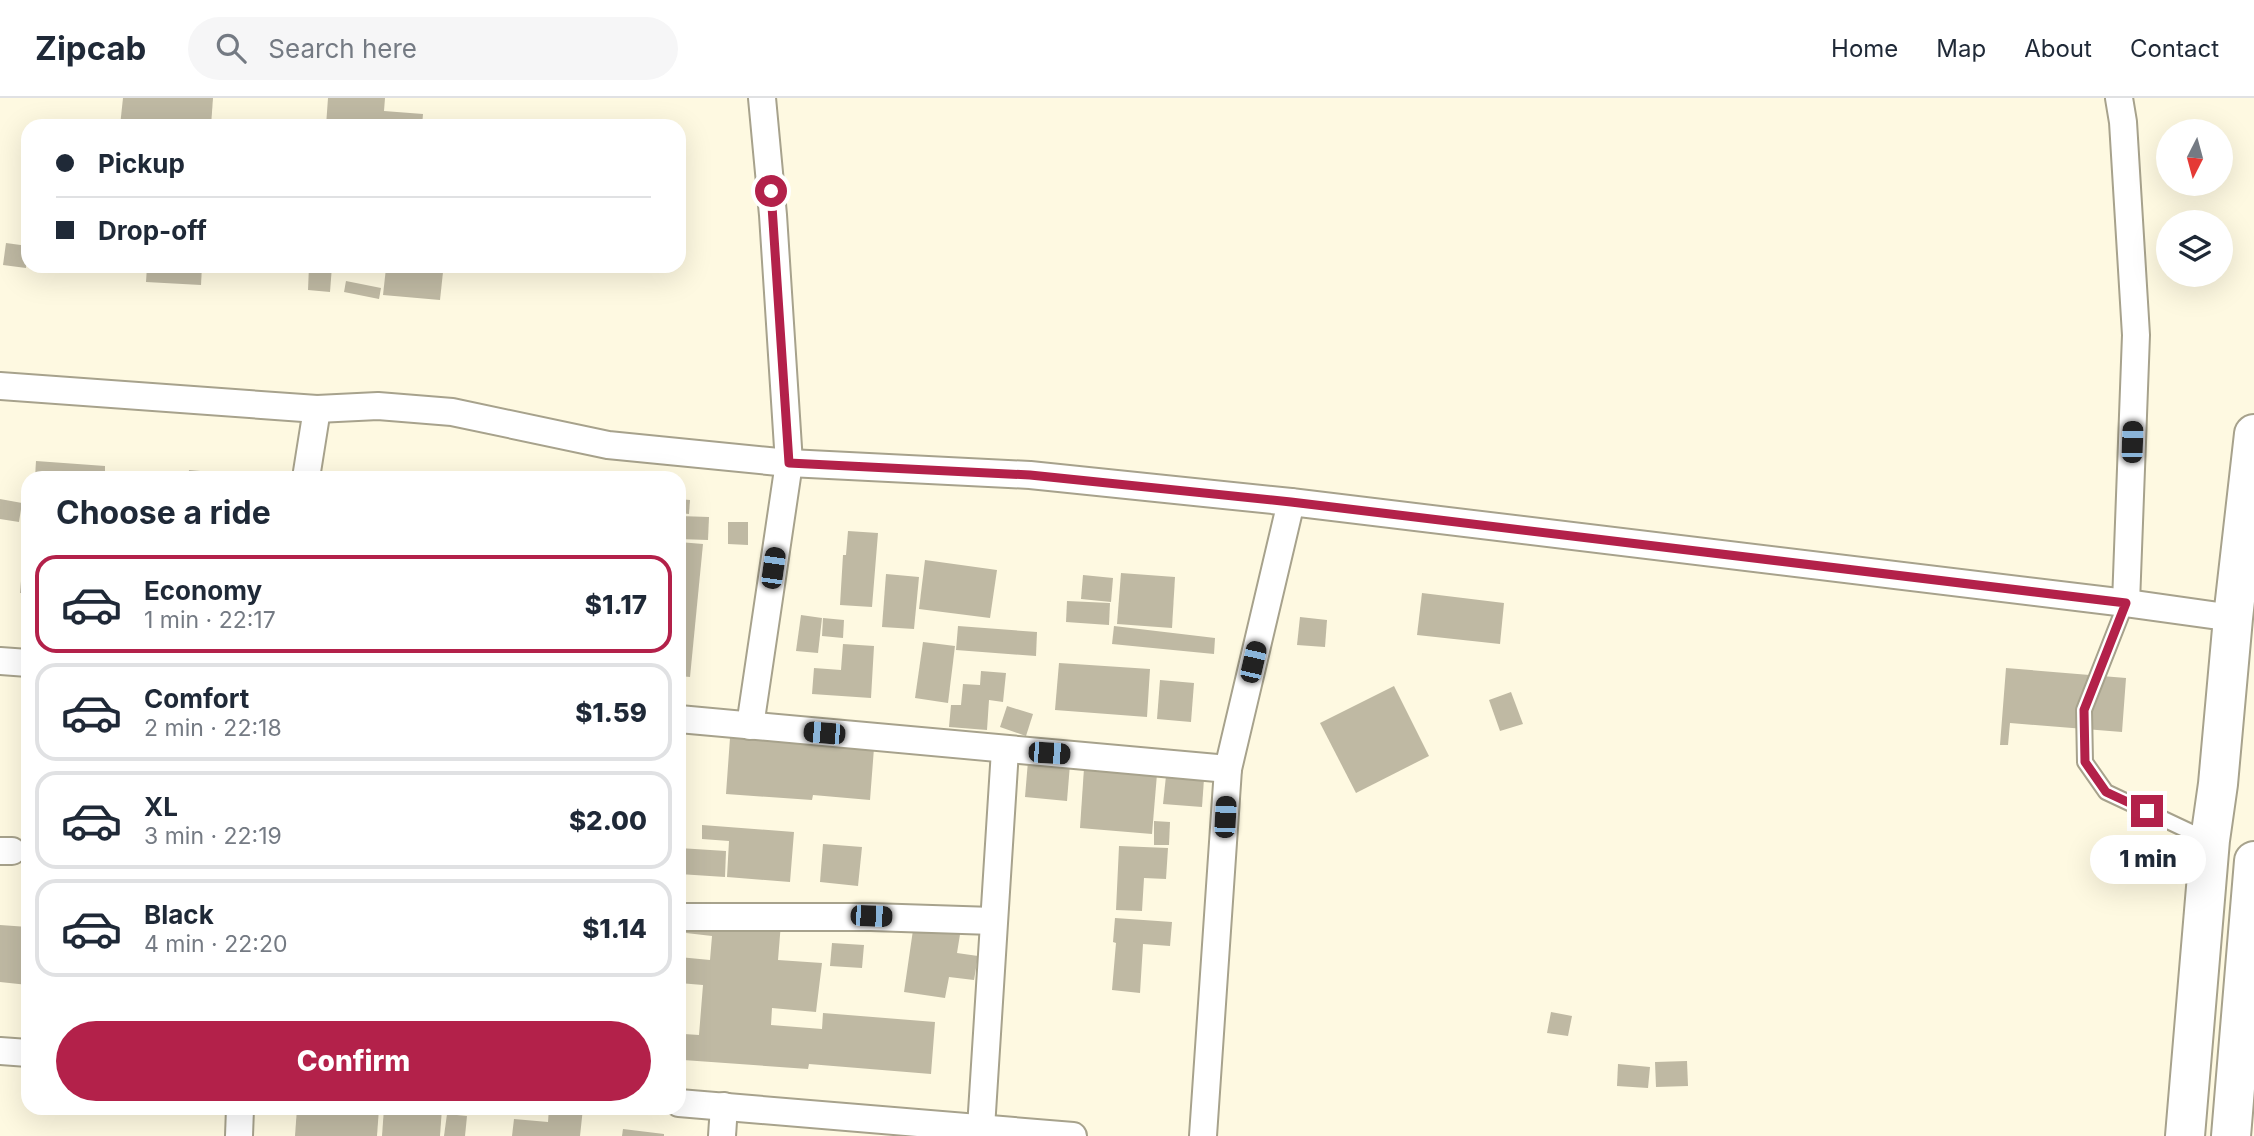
<!DOCTYPE html>
<meta charset="utf-8">
<style>
:root{--surface:#fff;--page:#f6f6f7;--text:#1f2937;--muted:#747a83;--line:#e0e1e3;--accent:#b3214a}
body{margin:0;font-family:Inter,sans-serif;background:var(--page);color:var(--text);height:100vh;display:flex;flex-direction:column;font-size:26px;white-space:nowrap}
*{box-sizing:border-box;margin:0}
p{font-size:23px;color:var(--muted)}
.icon{flex:none;width:38px;height:38px;fill:none;stroke:currentColor;stroke-width:2;stroke-linecap:round;stroke-linejoin:round}
.map{position:relative;flex:1;overflow:hidden}
.drawer{position:absolute;left:21px;top:373px;width:665px;height:644px;display:flex;flex-direction:column;background:var(--surface);border-radius:21px;box-shadow:0 7px 28px #0002}
.drawer>*{flex:none}
.top-card{position:absolute;left:21px;top:21px;width:665px;height:154px;border-radius:21px;box-shadow:0 7px 28px #0002;display:grid;align-content:center;height:154px;padding:0 35px;background:var(--surface)}
.needle{width:46px;rotate:186deg}
.controls{position:absolute;left:2156px;top:21px;display:grid;gap:14px}
.controls a{display:grid;place-items:center;width:77px;height:77px;border-radius:50%;background:var(--surface);box-shadow:0 7px 28px #0002;font-size:35px}
.end{position:absolute;width:32px;height:32px;margin:-16px;border:9px solid #b3214a;background:#fff;box-shadow:0 0 0 4px #fff}
.from{border-radius:50%}
.bubble{position:absolute;height:49px;border-radius:24px;background:var(--surface);box-shadow:0 7px 28px #0002;font-size:23px;font-weight:800;line-height:49px;text-align:center}
.car{position:absolute;width:21px;height:42px;margin:-21px -10px;border-radius:9px;box-shadow:0 0 5px 2px #0007;background:linear-gradient(#222 24%,#8ab4d8 0 40%,#222 0 76%,#8ab4d8 0 86%,#222 0)}
.top-card b{display:flex;align-items:center;gap:24px;height:66px;font-size:26px}
.top-card b+b{border-top:2px solid var(--line)}
.top-card i{width:18px;height:18px;background:var(--text)}
ul{padding:0;list-style:none}
li{display:flex;align-items:center;gap:21px;height:98px;margin:0 14px 10px;padding:0 21px;border:4px solid var(--line);border-radius:21px}
li div{flex:1}
li b{display:block;font-size:26px}
li em{font-style:normal;font-weight:800}
li.active{border-color:var(--accent)}
li>.icon{width:63px;height:63px;stroke-width:1.5}
h2{padding:0 35px;font-size:32px;line-height:84px}
.cta{display:flex;gap:14px;margin-top:auto;padding:14px 35px}
.cta a{flex:1;height:80px;border-radius:42px;background:var(--accent);color:#fff;font-size:28px;font-weight:800;line-height:80px;text-align:center}
header{display:flex;align-items:center;gap:42px;box-sizing:border-box;height:98px;padding:0 35px;background:var(--surface);border-bottom:2px solid var(--line)}
header strong{font-size:33px}
nav{display:flex;gap:38px;margin-inline-start:auto;font-size:24px}
.search{width:490px;height:63px;background:var(--page);display:flex;align-items:center;gap:18px;box-sizing:border-box;padding:0 24px;border-radius:38px;color:var(--muted);font-size:26px}
.map>svg:first-child{display:block}
</style>
<header>
<strong>Zipcab</strong>
<div class="search"><svg class="icon" aria-label="search" viewBox="0 0 24 24"><circle cx="10" cy="10" r="6"/><path d="M15 15l6 6"/></svg>Search here</div>
<nav><a>Home</a><a>Map</a><a>About</a><a>Contact</a></nav>
</header>
<div class="map">
<svg width="2254" height="1038" viewBox="0 0 2254 1038">
<rect width="100%" height="100%" fill="#fef9e1"/>
<!-- building -->
<g fill="#bfb9a3">
<path d="M123 0H213L211 28H120Z"/>
<path d="M328 0H385L384 13 423 16 422 28H326Z"/>
<path d="M6 145 28 148 26 170 3 167Z"/>
<path d="M147 168H202L201 187 146 184Z"/>
<path d="M309 168H332L330 194 308 192Z"/>
<path d="M386 170 443 174 440 202 383 197Z"/>
<path d="M346 183 381 190 379 201 344 194Z"/>
<path d="M36 363 105 368V380H35Z"/>
<path d="M189 372 212 374 211 380H188Z"/>
<path d="M0 401 22 405 19 424 0 421Z"/>
<path d="M679 401 690 402 689 416 679 415Z"/>
<path d="M679 418 709 419 708 442 679 441Z"/>
<path d="M728 424H748V447L728 446Z"/>
<path d="M848 433 878 435 872 509 840 507 843 457H846Z"/>
<path d="M679 444 703 446 690 579 679 578Z"/>
<path d="M23 459 28 460V495H20Z"/>
<path d="M925 462 997 472 990 520 919 511Z"/>
<path d="M1121 475 1175 479 1172 530 1117 526Z"/>
<path d="M886 476 919 479 914 531 882 529Z"/>
<path d="M1083 477 1113 480 1111 504 1081 501Z"/>
<path d="M1422 495 1504 505 1500 546 1417 537Z"/>
<path d="M1067 503 1110 505 1109 527 1066 524Z"/>
<path d="M801 517 822 520 818 555 796 553Z"/>
<path d="M1300 519 1327 522 1325 549 1297 547Z"/>
<path d="M823 520 844 522 843 540 822 538Z"/>
<path d="M958 528 1037 534 1036 558 956 552Z"/>
<path d="M1114 528 1215 540 1214 556 1112 546Z"/>
<path d="M923 544 955 548 948 605 915 600Z"/>
<path d="M843 546 874 548 871 600 812 596 814 570 841 572Z"/>
<path d="M1059 565 1150 571 1147 619 1055 612Z"/>
<path d="M2006 570 2126 580 2122 634 2010 625 2008 647H2000Z"/>
<path d="M981 573 1006 575 1003 604 989 602 987 632 949 629 951 607H961L963 586 980 587Z"/>
<path d="M1160 582 1194 585 1191 624 1157 621Z"/>
<path d="M1394 588 1429 658 1356 695 1320 625Z"/>
<path d="M1511 594 1523 626 1500 633 1489 602Z"/>
<path d="M1007 608 1033 616 1026 638 1000 629Z"/>
<path d="M730 640 874 650 870 702 813 697 812 702 726 696Z"/>
<path d="M1028 663 1070 666 1067 703 1025 699Z"/>
<path d="M1084 670 1157 676 1152 736 1080 730Z"/>
<path d="M1166 678 1204 681 1202 709 1163 706Z"/>
<path d="M1154 723 1170 724 1169 747H1154Z"/>
<path d="M702 727 794 734 790 784 727 779 729 743 702 741Z"/>
<path d="M823 746 862 749 858 788 820 784Z"/>
<path d="M1119 748 1168 750 1166 781 1144 780 1142 813 1116 812Z"/>
<path d="M679 750 726 753 725 779 679 776Z"/>
<path d="M688 815 781 825 778 862 822 865 816 914 772 910 771 927 822 931 823 915 935 924 931 976 809 966 808 971 683 962 684 936 699 937 703 887 679 885V859L710 862 712 838 686 835Z"/>
<path d="M937 820 962 824 957 855 978 858 974 882 949 879 945 900 904 894 913 832 934 836Z"/>
<path d="M1115 820 1172 824 1170 848 1143 846 1140 895 1112 892 1116 845 1113 844Z"/>
<path d="M0 827 28 829V887L0 884Z"/>
<path d="M832 845 864 847 862 870 830 868Z"/>
<path d="M1551 914 1572 918 1568 938 1547 935Z"/>
<path d="M1687 963 1688 988 1656 989 1655 964Z"/>
<path d="M1618 966 1650 969 1648 990 1617 988Z"/>
<path d="M297 1010H379L377 1038H295Z"/>
<path d="M384 1010H442L440 1038H382Z"/>
<path d="M549 1010H583L580 1038H512L514 1021 548 1024Z"/>
<path d="M447 1016 467 1018 465 1038H444Z"/>
<path d="M623 1031 664 1036V1038H622Z"/>
</g>
<g fill="none" stroke-linecap="round" stroke-linejoin="round">
<!-- service casing -->
<g stroke="#a7a28c" stroke-width="18">
<path id="service" d="M2126 505 2084 612 2085 664 2106 694 2208 742"/>
</g>
<!-- minor casing -->
<g stroke="#a7a28c" stroke-width="30">
<g id="minor">
<path d="M2119 0 2123 24 2136 237 2126 505"/>
<path d="M0 288 317 311 378 308 452 314 608 347 789 365 1030 377 1291 404 2126 505 2233 520"/>
<path d="M306 380 317 311"/>
<path d="M0 563 28 565"/>
<path d="M679 621 1228 671"/>
<path d="M750 628 789 365 773 117 762 0"/>
<path d="M0 753H12"/>
<path d="M679 819H871L993 823"/>
<path d="M0 953 28 955"/>
<path d="M679 1005 1073 1038"/>
<path d="M981 1030 1005 652"/>
<path d="M239 1038 240 1010"/>
<path d="M722 1038 724 1008"/>
<path d="M1203 1038 1228 671 1291 404"/>
</g>
</g>
<!-- primary casing -->
<g stroke="#a7a28c" stroke-width="42">
<g id="primary">
<path d="M2185 1038 2210 742 2218 686 2233 520 2254 336"/>
<path d="M2231 1038 2254 763"/>
</g>
</g>
<!-- service -->
<use href="#service" stroke="#fff" stroke-width="14"/>
<!-- minor -->
<use href="#minor" stroke="#fff" stroke-width="26"/>
<!-- primary -->
<use href="#primary" stroke="#fff" stroke-width="38"/>
</g>
<g fill="none" stroke-linecap="round" stroke-linejoin="round">
<!-- route -->
<path stroke="#b3214a" stroke-width="9" d="M771 93 789 365 1030 377 1291 404 2126 505 2084 612 2085 664 2106 694 2147 713"/>
</g>
</svg>
<div class="controls">
<a><svg class="needle" viewBox="-14 -14 28 28"><path d="M0-13l5 13h-10z" fill="#e53935"/><path d="M0 13l5-13h-10z" fill="#747a83"/></svg></a>
<a><svg class="icon" aria-label="layers" viewBox="0 0 24 24"><path d="M12 4l9 5-9 5-9-5zM3 14l9 5 9-5"/></svg></a>
</div>
<i class="end from" style="left:771px;top:93px"></i>
<i class="end" style="left:2147px;top:713px"></i>
<div class="bubble" style="left:2090px;top:737px;width:116px">1 min</div>
<i class="car" style="left:2132px;top:344px;rotate:2deg"></i>
<i class="car" style="left:773px;top:470px;rotate:8deg"></i>
<i class="car" style="left:1253px;top:564px;rotate:13deg"></i>
<i class="car" style="left:824px;top:635px;rotate:275deg"></i>
<i class="car" style="left:1049px;top:655px;rotate:94deg"></i>
<i class="car" style="left:1225px;top:719px;rotate:3deg"></i>
<i class="car" style="left:871px;top:818px;rotate:92deg"></i>
<div class="top-card">
<b><i class="from"></i>Pickup</b>
<b><i></i>Drop-off</b>
</div>
<section class="drawer">
<h2>Choose a ride</h2>
<ul>
<li class="active"><svg class="icon" aria-label="car" viewBox="0 0 24 24"><path d="M5 17H2v-5l4-1 3-4h7l3 4 3 1v5h-3M9 17h6M6 11h13"/><circle cx="7" cy="17" r="2"/><circle cx="17" cy="17" r="2"/></svg><div><b>Economy</b><p>1 min · 22:17</p></div><em>$1.17</em></li>
<li><svg class="icon" aria-label="car" viewBox="0 0 24 24"><path d="M5 17H2v-5l4-1 3-4h7l3 4 3 1v5h-3M9 17h6M6 11h13"/><circle cx="7" cy="17" r="2"/><circle cx="17" cy="17" r="2"/></svg><div><b>Comfort</b><p>2 min · 22:18</p></div><em>$1.59</em></li>
<li><svg class="icon" aria-label="car" viewBox="0 0 24 24"><path d="M5 17H2v-5l4-1 3-4h7l3 4 3 1v5h-3M9 17h6M6 11h13"/><circle cx="7" cy="17" r="2"/><circle cx="17" cy="17" r="2"/></svg><div><b>XL</b><p>3 min · 22:19</p></div><em>$2.00</em></li>
<li><svg class="icon" aria-label="car" viewBox="0 0 24 24"><path d="M5 17H2v-5l4-1 3-4h7l3 4 3 1v5h-3M9 17h6M6 11h13"/><circle cx="7" cy="17" r="2"/><circle cx="17" cy="17" r="2"/></svg><div><b>Black</b><p>4 min · 22:20</p></div><em>$1.14</em></li>
</ul>
<div class="cta"><a>Confirm</a></div>
</section>
</div>
